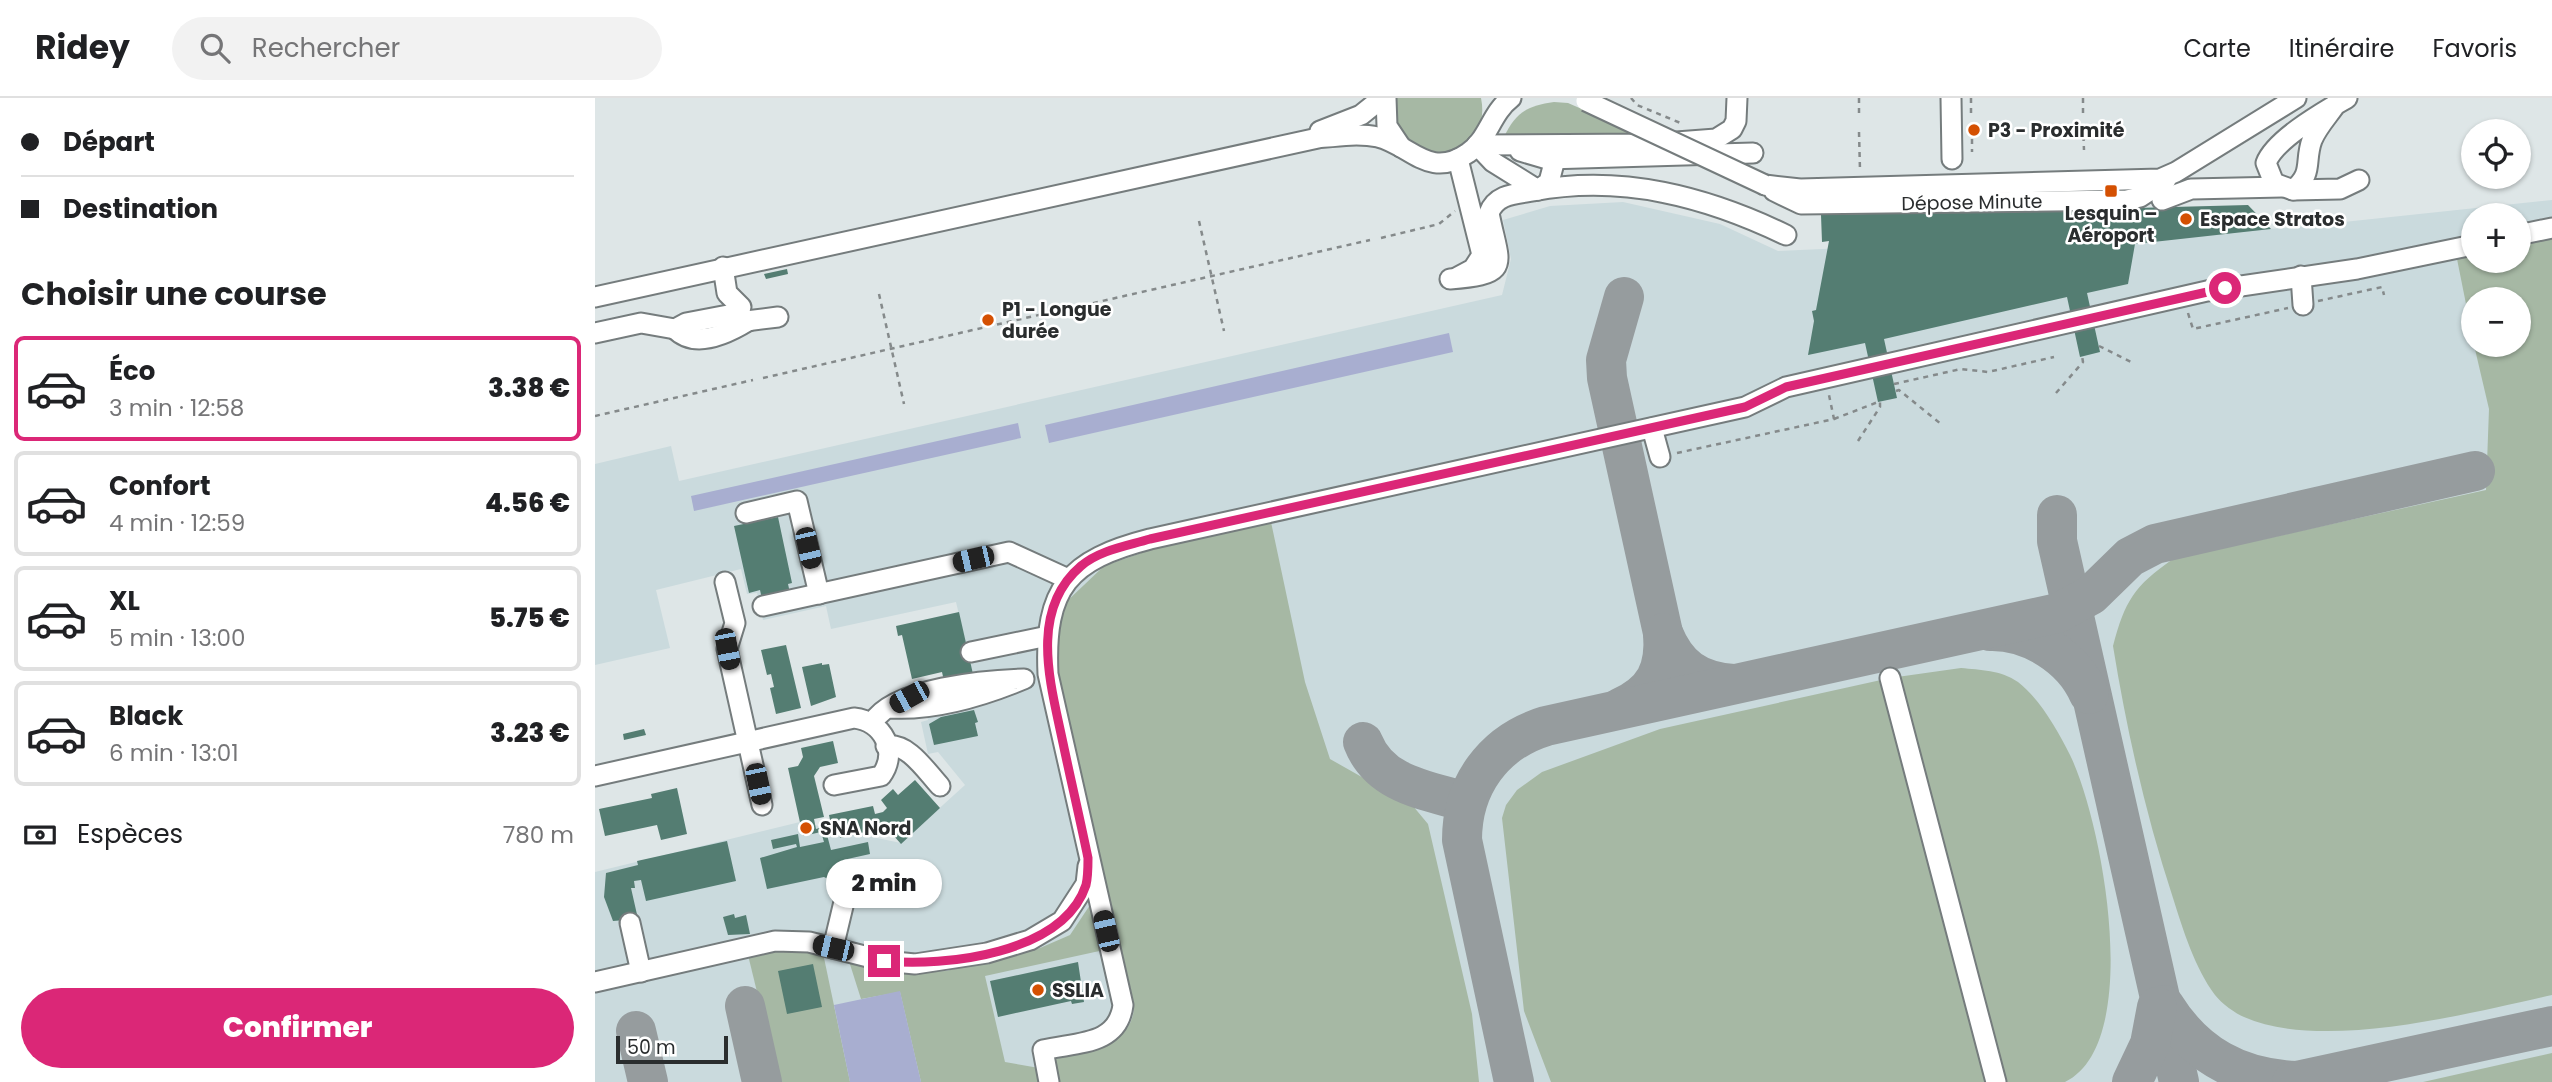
<!DOCTYPE html>
<html lang="fr">
<meta charset="utf-8">
<style>
:root{--surface:#fff;--page:#f2f2f2;--text:#202124;--muted:#757577;--line:#e0e0e0;--accent:#db2777}
body{margin:0;font-family:Poppins,sans-serif;background:var(--page);color:var(--text);height:100vh;display:flex;flex-direction:column;font-size:26px;white-space:nowrap}
*{box-sizing:border-box;margin:0}
p{font-size:23px;color:var(--muted)}
.icon{flex:none;width:38px;height:38px;fill:none;stroke:currentColor;stroke-width:2;stroke-linecap:round;stroke-linejoin:round}
.map{position:relative;flex:1;overflow:hidden}
.sheet{display:flex;flex-direction:column;background:var(--surface);width:595px}
.sheet>*{flex:none}
.banner{display:grid;align-content:center;height:154px;padding:0 21px;background:var(--surface)}
.buttons{position:absolute;left:1866px;top:21px;display:grid;gap:14px}
.buttons a{display:grid;place-items:center;width:70px;height:70px;border-radius:50%;background:var(--surface);box-shadow:0 2px 5px #0004;font-size:35px}
.scale{position:absolute;left:21px;bottom:18px;width:112px;box-sizing:border-box;padding-left:7px;border:4px solid #2a2d2e;border-top:0;font-size:19px;line-height:24px;white-space:nowrap;color:#2a2d2e;-webkit-text-stroke:5px #fff;paint-order:stroke}
.end{position:absolute;width:32px;height:32px;margin:-16px;border:9px solid #db2777;background:#fff;box-shadow:0 0 0 4px #fff}
.from{border-radius:50%}
.bubble{position:absolute;height:49px;border-radius:24px;background:var(--surface);box-shadow:0 2px 5px #0004;font-size:23px;font-weight:800;line-height:49px;text-align:center}
.car{position:absolute;width:21px;height:42px;margin:-21px -10px;border-radius:9px;box-shadow:0 0 5px 2px #0007;background:linear-gradient(#222 24%,#8ab4d8 0 40%,#222 0 76%,#8ab4d8 0 86%,#222 0)}
.banner b{display:flex;align-items:center;gap:24px;height:66px;font-size:26px}
.banner b+b{border-top:2px solid var(--line)}
.banner i{width:18px;height:18px;background:var(--text)}
ul{padding:0;list-style:none}
li{display:flex;align-items:center;gap:21px;height:105px;margin:0 14px 10px;padding:0 7px;border:4px solid var(--line);border-radius:10px}
li div{flex:1}
li b{display:block;font-size:26px}
li em{font-style:normal;font-weight:800}
li.on{border-color:var(--accent)}
li>.icon{width:63px;height:63px;stroke-width:1.5}
h2{padding:0 21px;font-size:32px;line-height:84px}
.pay{display:flex;align-items:center;gap:18px;height:77px;padding:0 21px;font-size:26px}
.pay p{margin-inline-start:auto}
.button{display:flex;gap:14px;margin-top:auto;padding:14px 21px}
.button a{flex:1;height:80px;border-radius:42px;background:var(--accent);color:#fff;font-size:28px;font-weight:800;line-height:80px;text-align:center}
header{display:flex;align-items:center;gap:42px;box-sizing:border-box;height:98px;padding:0 35px;background:var(--surface);border-bottom:2px solid var(--line)}
header strong{font-size:33px}
nav{display:flex;gap:38px;margin-inline-start:auto;font-size:24px}
.search{width:490px;height:63px;background:var(--page);display:flex;align-items:center;gap:18px;box-sizing:border-box;padding:0 24px;border-radius:38px;color:var(--muted);font-size:26px}
main{display:flex;flex:1;min-height:0}
.map>svg:first-child{display:block}
</style>
<header>
<strong>Ridey</strong>
<div class="search"><svg class="icon" aria-label="search" viewBox="0 0 24 24"><circle cx="10" cy="10" r="6"/><path d="M15 15l6 6"/></svg>Rechercher</div>
<nav><a>Carte</a><a>Itinéraire</a><a>Favoris</a></nav>
</header>
<main>
<section class="sheet">
<div class="banner">
<b><i class="from"></i>Départ</b>
<b><i></i>Destination</b>
</div>
<h2>Choisir une course</h2>
<ul>
<li class="on"><svg class="icon" aria-label="car" viewBox="0 0 24 24"><path d="M5 17H2v-5l4-1 3-4h7l3 4 3 1v5h-3M9 17h6M6 11h13"/><circle cx="7" cy="17" r="2"/><circle cx="17" cy="17" r="2"/></svg><div><b>Éco</b><p>3 min · 12:58</p></div><em>3.38 €</em></li>
<li><svg class="icon" aria-label="car" viewBox="0 0 24 24"><path d="M5 17H2v-5l4-1 3-4h7l3 4 3 1v5h-3M9 17h6M6 11h13"/><circle cx="7" cy="17" r="2"/><circle cx="17" cy="17" r="2"/></svg><div><b>Confort</b><p>4 min · 12:59</p></div><em>4.56 €</em></li>
<li><svg class="icon" aria-label="car" viewBox="0 0 24 24"><path d="M5 17H2v-5l4-1 3-4h7l3 4 3 1v5h-3M9 17h6M6 11h13"/><circle cx="7" cy="17" r="2"/><circle cx="17" cy="17" r="2"/></svg><div><b>XL</b><p>5 min · 13:00</p></div><em>5.75 €</em></li>
<li><svg class="icon" aria-label="car" viewBox="0 0 24 24"><path d="M5 17H2v-5l4-1 3-4h7l3 4 3 1v5h-3M9 17h6M6 11h13"/><circle cx="7" cy="17" r="2"/><circle cx="17" cy="17" r="2"/></svg><div><b>Black</b><p>6 min · 13:01</p></div><em>3.23 €</em></li>
</ul>
<div class="pay"><svg class="icon" aria-label="cash" viewBox="0 0 24 24"><path d="M3 7h18v10H3z"/><circle cx="12" cy="12" r="2"/></svg>Espèces<p>780 m</p></div>
<div class="button"><a>Confirmer</a></div>
</section>
<div class="map">
<svg width="1957" height="984" viewBox="0 0 1957 984">
<rect width="100%" height="100%" fill="#dee6e7"/>
<!-- built -->
<path fill="#cadadd" fill-rule="evenodd" d="M1957 102V984H0V774L205 724 306 745 370 687 343 654 333 656 326 624 333 622 324 586 378 576 361 504 236 531 231 508 168 522 162 495 152 496 146 471 61 492 75 550 0 567V366L76 348 84 383 907 197 916 161 908 122 955 108 1028 104 1125 126 1183 153 1692 130ZM1878 117H1923V163H1878ZM1878 201H1923V247H1878Z"/>
<!-- green -->
<g fill="#a6b8a4">
<path d="M800 0H886C899 61 810 75 800 22 799 15 800 7 800 0Z"/>
<path d="M959 4 973 5 1035 32 1034 38 908 41C920 15 931 8 959 4Z"/>
<path d="M1957 139V897C1874 915 1729 954 1649 919 1641 916 1626 905 1620 897 1600 870 1588 832 1578 800 1551 718 1532 634 1518 548 1530 503 1539 488 1578 461L1891 392 1894 311 1879 247H1923V201H1878V241L1862 161 1878 157V163H1923V147Z"/>
<path d="M676 424 710 584 735 661 818 708 833 726 877 916 884 984H461L459 962C490 949 540 949 539 906L464 577 462 539 469 506 509 468 558 451Z"/>
<path d="M1366 570C1385 572 1406 572 1423 584 1445 601 1463 633 1475 657 1507 722 1550 945 1470 984H956L929 913 907 720 911 707 922 692 947 674 1065 631 1295 580Z"/>
<path d="M495 807 509 852 390 878 410 964 444 970 446 984H326L305 894 266 901 253 860 328 874 351 873 445 850 475 837Z"/>
<path d="M187 851 228 855 255 984H184L153 857Z"/>
<path d="M1957 955V984H1828Z"/>
</g>
<!-- water -->
<g fill="#a8aed0">
<path d="M854 235 858 254 454 345 450 327Z"/>
<path d="M423 325 426 340 99 413 96 398Z"/>
<path d="M305 893 326 984H255L239 907Z"/>
</g>
<g fill="none" stroke-linecap="round" stroke-linejoin="round">
<!-- taxiway -->
<g stroke="#969c9e" stroke-width="40">
<path d="M1029 199 1011 262 1012 280 1068 535"/>
<path d="M1462 417V443L1584 984"/>
<path d="M1395 533C1435 532 1478 559 1494 596"/>
<path d="M1025 610C1060 594 1071 572 1068 535 1082 569 1102 583 1138 586"/>
<path d="M768 644C785 687 831 692 871 704"/>
<path d="M1569 907C1600 957 1644 981 1702 983"/>
<path d="M150 908 167 984"/>
<path d="M41 933 53 984"/>
<path d="M919 984 867 742C867 688 898 644 951 628L1463 515 1496 497 1535 459 1560 446 1880 373"/>
<path d="M1537 984 1555 946 1562 909"/>
<path d="M1697 984 1957 928"/>
</g>
</g>
<!-- building -->
<g fill="#547d72">
<path d="M1653 107 1676 131 1540 146 1533 186 1492 195 1505 254 1485 259 1472 199 1289 241 1302 300 1283 304 1270 245 1213 257 1219 223 1217 213 1221 212 1234 143 1227 144 1226 117 1367 114V110H1389V114Z"/>
<path d="M192 171 193 176 171 181 169 176Z"/>
<path d="M183 419 197 485 193 486 195 495 167 501 165 492 154 495 139 428Z"/>
<path d="M364 514 378 576 349 583 347 574 317 581 307 537 303 538 301 528Z"/>
<path d="M191 547 206 610 181 616 175 590 179 589 176 576 172 577 166 552Z"/>
<path d="M227 565V567L234 566 241 599 216 608 207 569Z"/>
<path d="M379 612 383 624 380 625 383 638 339 647 334 626 346 619Z"/>
<path d="M49 631 51 637 29 642 28 636Z"/>
<path d="M238 643 243 665 225 669 219 678 229 719 219 721 221 731 236 727 234 717 278 708 280 716 288 714 292 710 286 702 298 691 303 697 320 682 345 710 306 746 291 729 245 740 244 730 231 733 236 752 273 744 275 756 248 762 249 766 258 767 259 776 251 777 248 772 233 781 229 779 172 791 165 760 202 749 201 746 178 751 176 742 203 736 205 749 229 744 226 734 208 738 193 670 203 668 208 659 206 650Z"/>
<path d="M82 690 92 736 66 742 62 727 10 738 4 711 57 700 56 696Z"/>
<path d="M132 743 141 783 51 803 46 782 39 783 40 790H36L43 821 18 823 9 799 11 775 43 767 42 763Z"/>
<path d="M139 816 140 820 151 817 155 836 133 837 128 819Z"/>
<path d="M483 864 489 904 477 906 476 903 403 919 395 883Z"/>
<path d="M218 866 227 909 192 916 183 873Z"/>
</g>
<g fill="none" stroke-linecap="round" stroke-linejoin="round">
<!-- minor casing -->
<g stroke="#757c7d" stroke-width="23">
<g id="minor">
<path d="M791 0 792 28 806 49"/>
<path d="M1356 0 1357 61"/>
<path d="M1739 9C1731 20 1722 30 1717 42 1709 64 1719 75 1698 92L1679 85 1671 65C1680 41 1730 13 1752 0"/>
<path d="M725 33 766 17 787 0"/>
<path d="M882 47 1055 46 1121 41 1137 31 1141 23 1142 0"/>
<path d="M882 47 898 64 943 92 954 84 960 61"/>
<path d="M925 53 952 61 1158 55"/>
<path d="M863 61 887 157 878 171 863 179"/>
<path d="M1170 87 1205 91 1565 81 1581 74 1701 0"/>
<path d="M1698 92 1745 91 1764 82"/>
<path d="M1179 93 1206 106 1532 102 1545 99 1571 82"/>
<path d="M1567 102 1596 91 1687 89"/>
<path d="M1923 137 1957 130"/>
<path d="M128 169 132 195 146 209"/>
<path d="M1706 178 1708 207"/>
<path d="M855 181C919 176 904 167 894 115 901 96 920 96 938 93 1027 76 1112 99 1191 137"/>
<path d="M0 199 723 40C742 38 764 35 783 39 816 47 834 82 873 55 893 42 896 15 916 0"/>
<path d="M143 224 183 219"/>
<path d="M80 231C100 251 132 236 153 223"/>
<path d="M0 235 46 225 80 231 91 225 133 217 153 223"/>
<path d="M1057 330 1065 359"/>
<path d="M151 415 202 403 224 496"/>
<path d="M130 484 140 525 132 551 167 707"/>
<path d="M168 508 414 454 473 481"/>
<path d="M376 554 453 538"/>
<path d="M1295 580 1401 984"/>
<path d="M278 624C299 590 392 582 429 581 388 598 340 613 295 610"/>
<path d="M291 648C313 644 331 673 345 688"/>
<path d="M0 678 259 620C288 623 304 654 286 678L239 687"/>
<path d="M35 825 46 874"/>
<path d="M238 850 253 787"/>
<path d="M0 884 180 843 214 844 289 863 320 866 392 855 435 842 467 823 491 786 493 768"/>
<path d="M454 984 448 952C481 944 523 948 528 907L453 576C449 489 474 462 555 441L1150 309 1191 289 1612 193 1762 171 1878 147"/>
</g>
</g>
<!-- path -->
<g stroke="#858a8b" stroke-width="2.5" stroke-dasharray="5 5" stroke-linecap="butt">
<path d="M1036 0 1042 7 1088 26"/>
<path d="M1264 0V20"/>
<path d="M1376 0V17"/>
<path d="M1488 0V15"/>
<path d="M1488 28 1489 52"/>
<path d="M1377 31V54"/>
<path d="M1264 34 1265 72"/>
<path d="M604 123 629 233"/>
<path d="M786 140 844 126 860 113"/>
<path d="M284 196 309 306"/>
<path d="M1723 203 1787 189 1789 197"/>
<path d="M459 214 775 142"/>
<path d="M1593 215 1598 231 1693 210"/>
<path d="M1504 248 1536 264"/>
<path d="M168 280 448 216"/>
<path d="M1299 286 1366 271 1393 274 1459 259"/>
<path d="M1301 293 1304 292 1346 326"/>
<path d="M1461 295 1488 264 1487 258"/>
<path d="M0 318 158 282"/>
<path d="M1239 321 1283 304"/>
<path d="M1263 343 1285 309V304"/>
<path d="M1082 355 1239 321 1234 297"/>
</g>
<!-- minor -->
<use href="#minor" stroke="#fff" stroke-width="19"/>
<!-- minor-bridge casing -->
<g stroke="#757c7d" stroke-width="23" stroke-linecap="butt">
<path id="minor-bridge" d="M991 3 1170 87"/>
</g>
<!-- minor-bridge -->
<use href="#minor-bridge" stroke="#fff" stroke-width="19"/>
</g>
<g fill="none" stroke-linecap="round" stroke-linejoin="round">
<!-- route -->
<path stroke="#db2777" stroke-width="9" d="M289 863C350 869 468 856 491 787 493 779 493 768 493 760 485 721 476 683 468 645 456 587 433 513 486 468 505 452 532 448 555 441L1150 309 1191 289 1630 190"/>
</g>
<!-- markers -->
<g fill="#d45002" stroke="#fff" stroke-width="2.5">
<circle cx="1379" cy="32" r="7"/>
<rect x="1509" y="86" width="14" height="14" rx="3.5"/>
<circle cx="1591" cy="121" r="7"/>
<circle cx="393" cy="222" r="7"/>
<circle cx="211" cy="730" r="7"/>
<circle cx="443" cy="892" r="7"/>
</g>
<g text-anchor="middle" stroke-width="5" stroke-linejoin="round" paint-order="stroke">
<!-- poi labels -->
<g font-size="19" font-weight="bold" fill="#2a2d2e" stroke="#fff" text-anchor="start">
<text x="1393" y="39">P3 - Proximité</text>
<text x="1516" y="122" text-anchor="middle">Lesquin –<tspan x="1516" dy="22">Aéroport</tspan></text>
<text x="1605" y="128">Espace Stratos</text>
<text x="407" y="218">P1 - Longue<tspan x="407" dy="22">durée</tspan></text>
<text x="225" y="737">SNA Nord</text>
<text x="457" y="899">SSLIA</text>
</g>
<!-- street labels -->
<g font-size="19" fill="#2a2d2e" stroke="#fff">
<text transform="translate(1377 104) rotate(-1)" y="7">Dépose Minute</text>
</g>
</g>
</svg>
<div class="buttons">
<a><svg class="icon" aria-label="locate" viewBox="0 0 24 24"><circle cx="12" cy="12" r="6"/><path d="M12 2v4M12 18v4M2 12h4M18 12h4"/></svg></a>
<a>+</a>
<a>−</a>
</div>
<div class="scale">50 m</div>
<i class="end from" style="left:1630px;top:190px"></i>
<i class="end" style="left:289px;top:863px"></i>
<div class="bubble" style="left:231px;top:761px;width:116px">2 min</div>
<i class="car" style="left:213px;top:450px;rotate:167deg"></i>
<i class="car" style="left:378px;top:461px;rotate:257deg"></i>
<i class="car" style="left:132px;top:551px;rotate:169deg"></i>
<i class="car" style="left:314px;top:599px;rotate:241deg"></i>
<i class="car" style="left:163px;top:686px;rotate:168deg"></i>
<i class="car" style="left:511px;top:833px;rotate:347deg"></i>
<i class="car" style="left:238px;top:850px;rotate:283deg"></i>
</div>
</main>
